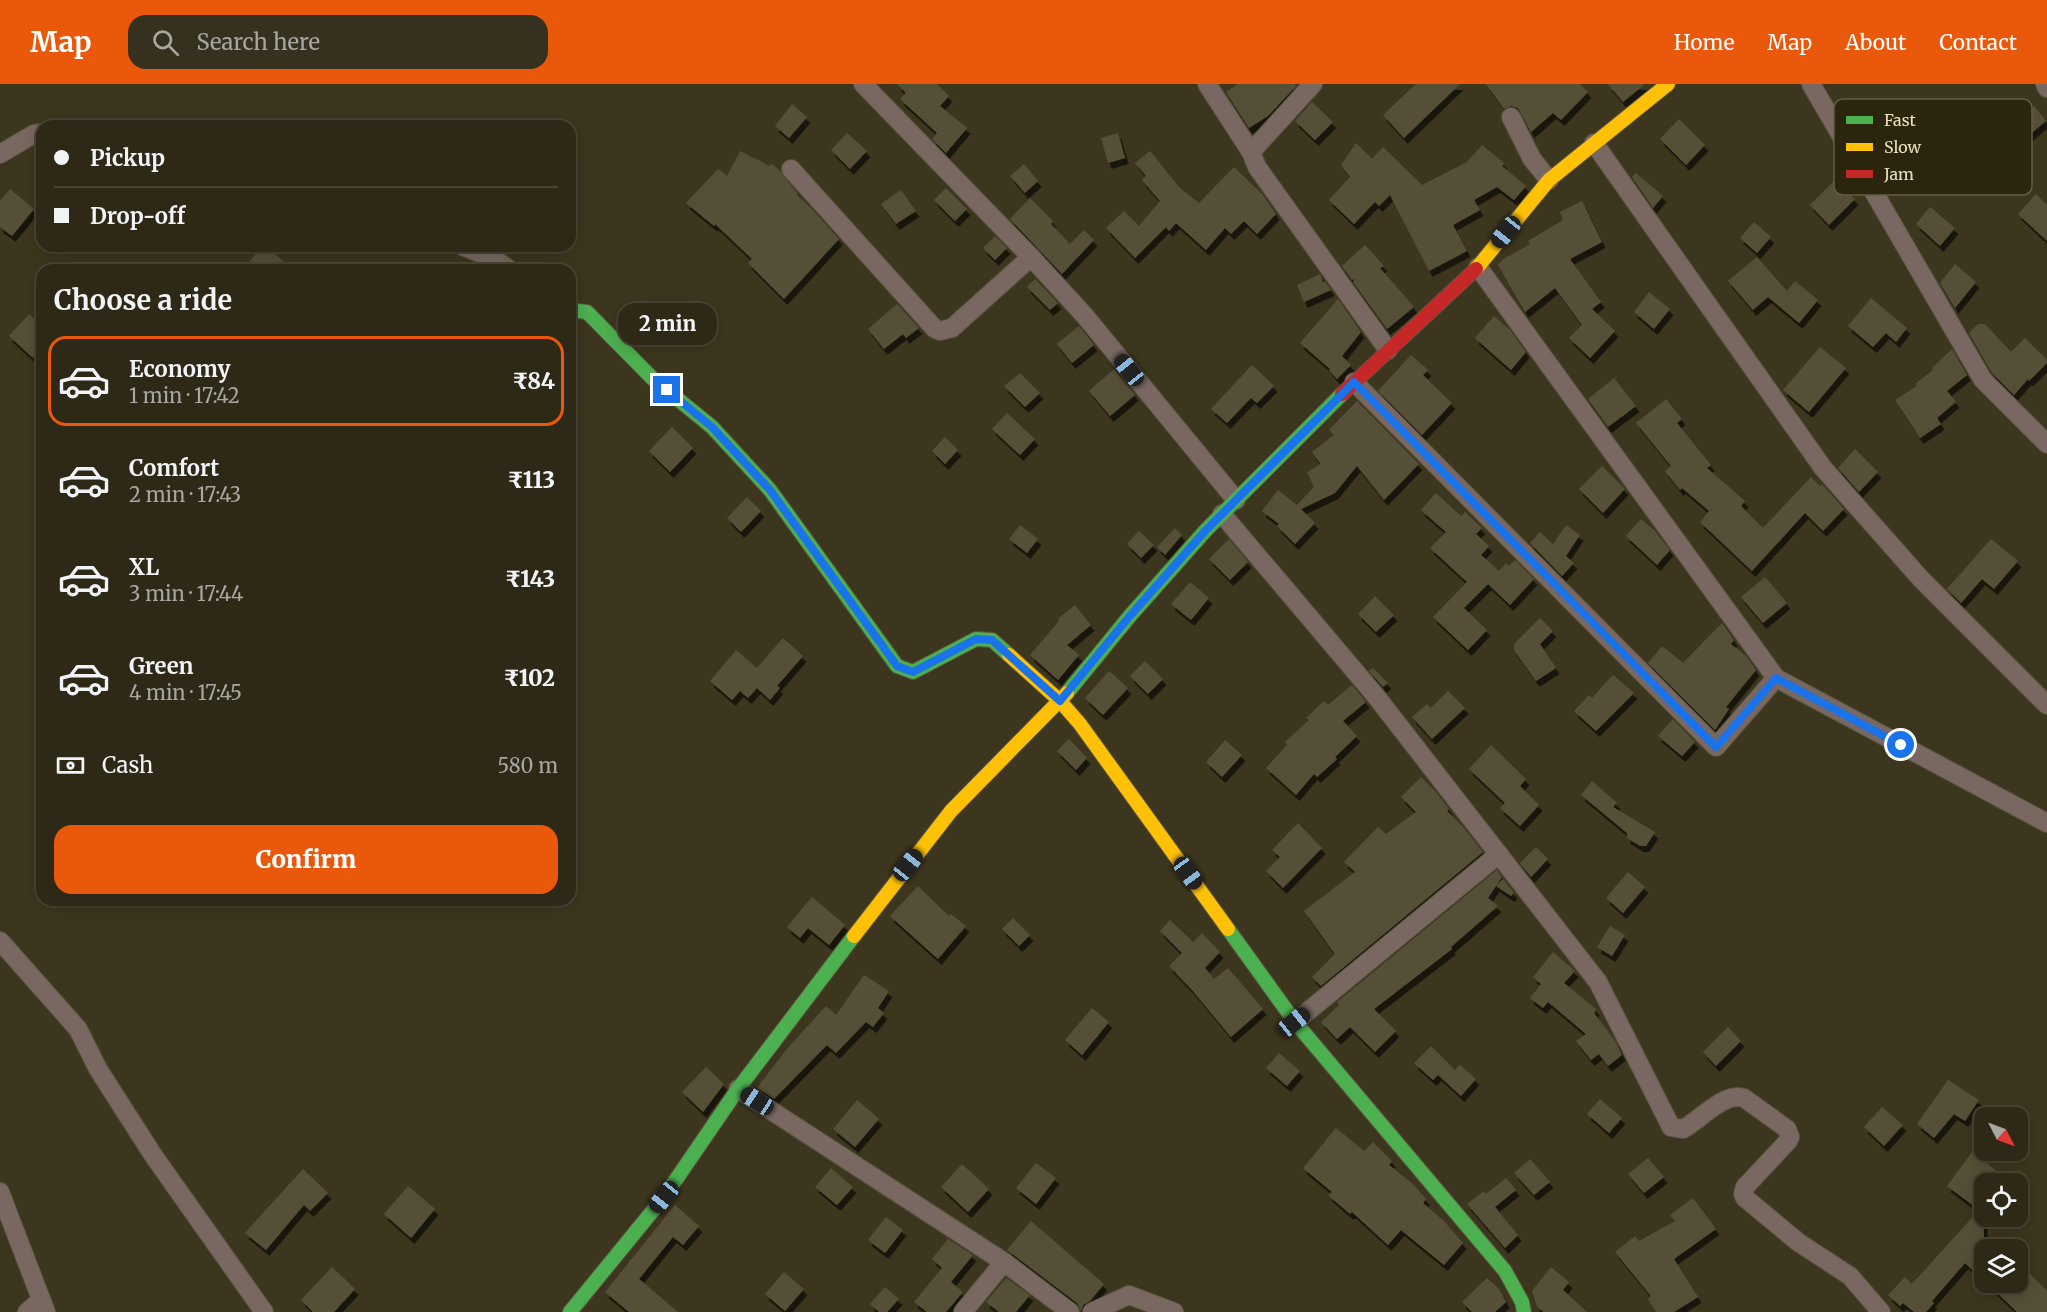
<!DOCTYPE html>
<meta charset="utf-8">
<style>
:root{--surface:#2e2816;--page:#36301f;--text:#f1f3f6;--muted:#a7a6a1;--line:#494435;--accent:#ea580c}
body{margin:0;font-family:Merriweather,serif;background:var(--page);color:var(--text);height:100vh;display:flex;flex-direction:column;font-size:22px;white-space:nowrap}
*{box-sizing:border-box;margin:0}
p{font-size:20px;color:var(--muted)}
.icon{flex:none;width:33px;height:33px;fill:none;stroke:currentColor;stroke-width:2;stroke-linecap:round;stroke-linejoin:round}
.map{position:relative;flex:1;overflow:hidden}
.details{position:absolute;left:36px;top:180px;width:540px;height:642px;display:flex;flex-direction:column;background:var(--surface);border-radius:18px;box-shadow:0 3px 15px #0003,0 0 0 2px var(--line)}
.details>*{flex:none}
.guide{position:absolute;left:36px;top:36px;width:540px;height:132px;border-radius:18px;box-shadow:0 3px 15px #0003,0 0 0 2px var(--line);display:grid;align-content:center;height:132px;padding:0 18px;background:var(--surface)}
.needle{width:39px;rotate:132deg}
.tools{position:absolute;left:1974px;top:1023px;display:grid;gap:12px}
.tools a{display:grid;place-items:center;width:54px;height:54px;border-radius:12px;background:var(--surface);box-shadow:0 3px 15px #0003,0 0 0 2px var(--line);font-size:30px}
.end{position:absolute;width:27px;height:27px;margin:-14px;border:8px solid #1a73e8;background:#fff;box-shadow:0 0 0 3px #fff}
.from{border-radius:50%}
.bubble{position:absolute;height:42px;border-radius:18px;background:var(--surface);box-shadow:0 3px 15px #0003,0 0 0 2px var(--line);font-size:20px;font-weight:800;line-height:42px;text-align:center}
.car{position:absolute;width:18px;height:36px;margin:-18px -9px;border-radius:8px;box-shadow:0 0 4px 2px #0007;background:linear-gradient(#222 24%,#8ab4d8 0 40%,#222 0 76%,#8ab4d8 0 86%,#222 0)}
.guide b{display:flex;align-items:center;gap:21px;height:57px;font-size:22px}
.guide b+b{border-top:2px solid var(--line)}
.guide i{width:15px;height:15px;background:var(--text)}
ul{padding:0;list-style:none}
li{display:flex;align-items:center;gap:18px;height:90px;margin:0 12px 9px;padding:0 6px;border:3px solid transparent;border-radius:18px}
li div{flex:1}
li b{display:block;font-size:22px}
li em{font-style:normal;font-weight:800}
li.on{border-color:var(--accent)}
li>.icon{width:54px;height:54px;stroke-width:1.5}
h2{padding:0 18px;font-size:27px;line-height:72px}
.pay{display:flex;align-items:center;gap:15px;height:66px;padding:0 18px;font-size:22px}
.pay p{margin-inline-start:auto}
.primary-button{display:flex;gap:12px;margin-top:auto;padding:12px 18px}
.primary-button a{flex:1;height:69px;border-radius:18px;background:var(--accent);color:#fff;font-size:24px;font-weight:800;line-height:69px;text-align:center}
header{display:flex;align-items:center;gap:36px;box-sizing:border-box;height:84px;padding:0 30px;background:var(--accent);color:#fff}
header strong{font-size:28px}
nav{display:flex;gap:33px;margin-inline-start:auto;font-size:21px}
.search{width:420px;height:54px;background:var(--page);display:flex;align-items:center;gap:15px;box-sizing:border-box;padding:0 21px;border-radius:18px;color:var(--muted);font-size:22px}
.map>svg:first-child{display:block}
</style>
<header>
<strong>Map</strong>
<div class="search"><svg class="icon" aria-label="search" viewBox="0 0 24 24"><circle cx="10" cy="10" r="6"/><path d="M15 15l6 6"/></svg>Search here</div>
<nav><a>Home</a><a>Map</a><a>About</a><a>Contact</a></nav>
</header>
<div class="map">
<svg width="2047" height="1228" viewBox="0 0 2047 1228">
<defs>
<filter id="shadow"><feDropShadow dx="3.5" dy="6" stdDeviation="0" flood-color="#0009"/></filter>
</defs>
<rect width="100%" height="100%" fill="#3d361e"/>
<!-- building -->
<g fill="#565038" filter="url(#shadow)">
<path d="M897 0H937L949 12 940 22 967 44 946 69 932 55 937 49 900 15 906 9Z"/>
<path d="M1238 0H1294L1296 2 1268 32 1249 44 1226 8Z"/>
<path d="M1416 0H1460L1404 54 1383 31Z"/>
<path d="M1486 0H1580L1588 8 1561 36 1553 29 1531 48 1518 24 1511 22 1504 25Z"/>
<path d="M1608 0H1645L1623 18Z"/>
<path d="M1312 18 1333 38 1315 56 1295 37Z"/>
<path d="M792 20 807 33 789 54 775 42Z"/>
<path d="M2034 22 2046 37 2005 71 1989 52 2006 38 2010 42Z"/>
<path d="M1679 35 1705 61 1686 81 1660 55Z"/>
<path d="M847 49 867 67 850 85 831 66Z"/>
<path d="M1118 49 1125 74 1108 79 1101 54Z"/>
<path d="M1356 59 1372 75 1383 63 1422 101 1467 78 1482 61 1504 79 1502 82 1526 102 1514 116 1497 103 1474 116 1480 126 1453 141 1467 167 1429 187 1390 111 1379 122 1375 118 1354 140 1329 116 1350 93 1341 81Z"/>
<path d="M740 67 770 82 772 80 780 87 798 110 797 111 810 123 839 155 784 215 748 179 752 175 715 140 714 142 686 119 718 85 727 92Z"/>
<path d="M1150 67 1179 103 1199 119 1234 83 1263 111 1276 130 1257 150 1244 137 1231 150 1225 144 1206 166 1176 139 1169 147 1166 143 1135 174 1106 144 1124 127 1139 142 1160 117 1142 96 1146 92 1135 79Z"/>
<path d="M1024 80 1038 97 1025 109 1010 92Z"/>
<path d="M1636 89 1663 112 1653 124 1632 93Z"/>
<path d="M1835 96 1855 115 1829 141 1810 121Z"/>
<path d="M946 104 967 125 955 137 934 116Z"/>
<path d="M10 105 34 125 12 152 0 143V117Z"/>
<path d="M901 106 916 127 896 140 881 120Z"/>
<path d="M2036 110 2047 121V157L2018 130Z"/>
<path d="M1030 114 1053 137 1051 140 1070 160 1084 146 1094 156 1062 190 1010 135Z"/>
<path d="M1582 117 1602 158 1570 175 1601 218 1592 225 1615 247 1590 274 1569 254 1582 241 1555 204 1525 228 1498 181 1502 176 1530 160 1528 157 1563 136 1560 128Z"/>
<path d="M1930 123 1955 144 1940 162 1916 140Z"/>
<path d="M1754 138 1771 153 1757 169 1740 154Z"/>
<path d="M995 152 1007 164 995 176 983 164Z"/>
<path d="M1365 161 1384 182 1380 184 1414 223 1387 245 1353 198 1355 195 1352 196 1342 182Z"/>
<path d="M263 162H265L294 186H242Z"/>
<path d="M1757 173 1787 207 1795 197 1818 216 1799 239 1768 213 1753 226 1728 197Z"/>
<path d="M1955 180 1976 198 1955 224 1940 199Z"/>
<path d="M1320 190 1323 199 1325 197 1331 206 1304 218 1297 201Z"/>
<path d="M1035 195 1058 219 1050 226 1027 203Z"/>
<path d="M1649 208 1670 225 1654 245 1634 228Z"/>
<path d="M1871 214 1907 244 1896 258 1886 249 1873 263 1848 242Z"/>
<path d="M1338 215 1361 248 1342 272 1351 281 1337 295 1329 286 1330 285 1300 259Z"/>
<path d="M897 220 919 244 906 254 903 250 884 265 868 245Z"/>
<path d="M29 230 42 243V264L33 274 9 252Z"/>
<path d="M1494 232 1510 246 1526 268 1511 286 1475 254Z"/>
<path d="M1978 240H1985L2011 268 2025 254 2047 276V279L2029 297 2028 295 2014 311 1992 289 1969 249Z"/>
<path d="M1079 242 1094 261 1072 279 1057 260Z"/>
<path d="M1820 263 1846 284 1809 328 1783 306Z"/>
<path d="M1952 265 1967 291 1947 307 1956 318 1937 334 1941 340 1920 354 1895 316 1917 302 1915 300 1933 286 1932 284Z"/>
<path d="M1411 271 1428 286 1423 291 1452 319 1422 351 1378 307Z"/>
<path d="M1252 281 1274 302 1257 319 1251 314 1227 339 1211 325Z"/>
<path d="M1114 285 1135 311 1110 332 1089 307Z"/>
<path d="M1020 289 1040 309 1025 323 1004 302Z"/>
<path d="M1614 294 1636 322 1608 343 1588 315Z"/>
<path d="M1666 315 1682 335 1677 339 1711 381 1707 384 1745 417 1741 422 1763 444 1811 393 1820 402 1822 400 1844 425 1823 447 1805 429 1752 487 1700 438 1709 427 1682 404 1680 406 1665 387 1671 382 1636 339Z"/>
<path d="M1357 317 1419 380 1384 416 1357 382 1335 409 1301 425 1315 439 1295 460 1277 442 1279 440 1262 427 1278 406 1297 421 1314 403 1307 388 1321 380 1312 368 1334 351 1329 346Z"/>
<path d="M1007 329 1035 355 1020 371 992 345Z"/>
<path d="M672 343 693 364 670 388 649 367Z"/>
<path d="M945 353 958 366 945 380 932 367Z"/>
<path d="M1855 365 1878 388 1859 408 1838 384Z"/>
<path d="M1602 382 1625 405 1603 429 1579 405Z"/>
<path d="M1436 409 1461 432 1465 428 1482 444 1476 450 1489 462 1481 471 1499 487 1506 479 1509 482 1515 476 1534 495 1510 521 1488 500 1464 524 1487 546 1468 566 1433 533 1467 498 1430 464 1446 448 1421 426Z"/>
<path d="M747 413 761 427 741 448 727 434Z"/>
<path d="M1641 435 1655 447 1670 466 1657 481 1626 452Z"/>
<path d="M1020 441 1038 455 1027 469 1009 455Z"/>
<path d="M1566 441 1580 451 1566 472 1574 479 1562 492 1530 459 1540 448 1553 460Z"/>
<path d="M1175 444 1182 451 1165 471 1157 463Z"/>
<path d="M1139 447 1154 461 1141 474 1127 460Z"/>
<path d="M1229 455 1248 478 1230 496 1209 475Z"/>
<path d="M1991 455 2018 477 1994 505 1982 495 1961 519 1947 505Z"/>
<path d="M1765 493 1787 519 1763 539 1741 513Z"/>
<path d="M1190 498 1209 514 1191 536 1171 520Z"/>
<path d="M1375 512 1394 531 1376 548 1358 530Z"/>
<path d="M1075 521 1091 541 1067 561 1079 571 1058 596 1030 571 1059 537 1058 535Z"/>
<path d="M1540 534 1553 547 1540 560 1556 584 1536 597 1514 566V560Z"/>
<path d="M1722 539 1734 556 1731 560 1747 573 1756 586 1726 623 1729 625 1715 646 1648 579 1662 562 1683 579Z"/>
<path d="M783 554 803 572 777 602 780 604 770 616 757 604 748 614 740 607 732 616 710 597 736 566 757 584Z"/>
<path d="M1145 577 1163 595 1148 610 1130 592Z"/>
<path d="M1373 584 1388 599 1383 603 1369 587Z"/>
<path d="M1109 587 1128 604 1103 631 1085 614Z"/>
<path d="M1613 591 1634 609 1596 647 1574 627 1589 611 1592 614Z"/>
<path d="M1352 601 1366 618 1343 637 1357 652 1335 673 1337 675 1317 693 1314 690 1296 711 1266 684 1287 661 1285 658 1309 636 1306 634 1324 617 1328 621Z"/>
<path d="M1448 607 1465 624 1432 655 1412 633 1427 620 1431 624Z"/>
<path d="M1673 635 1695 658 1682 672 1658 652Z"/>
<path d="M1069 655 1087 674 1076 686 1057 667Z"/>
<path d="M1225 656 1242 671 1222 693 1206 678Z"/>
<path d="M1491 661 1526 695 1520 702 1539 721 1520 742 1500 724 1505 719 1469 685Z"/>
<path d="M1421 693 1436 708 1449 725 1447 727 1464 744 1483 768 1321 902 1312 893 1335 870 1304 827 1355 788 1344 778 1378 743 1386 750 1416 728 1401 713Z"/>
<path d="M1592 697 1617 719 1613 723 1655 748 1646 762H1640L1627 754V749L1581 711Z"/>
<path d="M1298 739 1322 764 1283 804 1266 787 1280 773 1272 766Z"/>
<path d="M1536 763 1548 775 1531 793 1520 779Z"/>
<path d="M1497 786 1502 793 1488 814 1498 822 1451 863 1452 865 1374 925 1396 947 1375 968 1350 943 1337 955 1321 938 1339 921 1337 918Z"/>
<path d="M1628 788 1645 803 1623 829 1606 814Z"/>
<path d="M1503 795 1514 809 1511 812 1496 802Z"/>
<path d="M918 802 949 832 951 830 966 842 938 875 890 832Z"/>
<path d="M812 813 845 841 829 861 808 844 800 854 787 843Z"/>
<path d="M1013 834 1030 851 1019 862 1002 845Z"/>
<path d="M1170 836 1193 858 1202 849 1220 868 1205 884 1214 895 1228 884 1263 925 1231 953 1192 906 1169 882 1182 869 1160 847Z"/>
<path d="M1610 842 1625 851 1612 872 1597 863Z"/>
<path d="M1553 868 1575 887 1564 899 1596 925 1594 929 1616 958 1622 971 1608 982 1599 970 1591 976 1576 957 1586 950 1548 918 1543 924 1530 914 1541 900 1533 893Z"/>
<path d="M864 891 889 907 878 924 884 929 873 943 866 938 836 969 827 961 774 1015 757 1004 786 966 826 922 836 931Z"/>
<path d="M1092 924 1109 938 1082 971 1065 956Z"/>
<path d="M1728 943 1741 957 1716 982 1703 968Z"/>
<path d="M1431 962 1455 986 1460 981 1476 995 1461 1012 1438 991 1433 996 1414 979Z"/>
<path d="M1279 969 1300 987 1287 1002 1266 984Z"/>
<path d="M706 983 724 1000 703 1028 682 1008Z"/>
<path d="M1948 996 1979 1016 1965 1037 1954 1030 1934 1054 1917 1040Z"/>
<path d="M1600 1015 1622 1034 1609 1049 1587 1030Z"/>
<path d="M857 1016 879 1035 855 1063 833 1045Z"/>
<path d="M1882 1023 1903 1041 1884 1062 1864 1043Z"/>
<path d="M1336 1044 1364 1067 1373 1058 1392 1077 1389 1081 1413 1100 1426 1115 1423 1119 1444 1137 1463 1159 1444 1181 1401 1146 1388 1161 1352 1128 1350 1130 1328 1111 1332 1108 1303 1084Z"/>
<path d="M1972 1068 2014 1100H1984V1153L1998 1166H1984V1197L1965 1179 1932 1217 1934 1219 1926 1228H1914L1903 1219 1900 1222 1888 1211 1905 1193 1912 1200 1979 1126 1947 1102Z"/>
<path d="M1648 1074 1664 1093 1644 1109 1628 1090Z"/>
<path d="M1530 1075 1550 1098 1534 1111 1514 1089Z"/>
<path d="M1036 1079 1056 1094 1036 1120 1016 1104Z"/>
<path d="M962 1080 989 1105 968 1128 941 1103Z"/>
<path d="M831 1084 853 1103 837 1121 815 1103Z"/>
<path d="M303 1085 328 1109 310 1127 304 1121 266 1166 245 1149Z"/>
<path d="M1506 1094 1516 1106 1495 1123 1518 1151 1505 1164 1467 1120 1484 1107 1486 1110Z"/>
<path d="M408 1102 435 1125 411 1154 384 1130Z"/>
<path d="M1693 1114 1716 1145 1674 1175 1698 1213 1674 1228H1656L1648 1215 1651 1212 1615 1168 1635 1152 1639 1157 1675 1137 1670 1131Z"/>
<path d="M675 1121 699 1142 683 1161 673 1153 639 1195 678 1228H629L605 1208Z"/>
<path d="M886 1133 903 1146 885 1169 868 1156Z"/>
<path d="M1031 1137 1104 1200 1090 1217 1083 1221 1081 1227 1077 1219 1007 1166Z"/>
<path d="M948 1155 973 1171 951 1198 963 1208 946 1228H927L914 1218 942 1184 932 1175Z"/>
<path d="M2018 1178 2047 1207V1228H2017L1986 1198H2018Z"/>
<path d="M332 1183 355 1205 334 1228H313L301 1216Z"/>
<path d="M1551 1183 1569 1198 1563 1206 1587 1228H1544L1537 1223 1532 1207Z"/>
<path d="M784 1188 804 1205 785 1227 765 1210Z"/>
<path d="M1006 1194 1030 1211 1016 1228H999L986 1218Z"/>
<path d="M1487 1194 1499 1205 1506 1218 1495 1228H1472L1462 1218Z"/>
<path d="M885 1203 899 1215 887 1228H879L870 1220Z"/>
</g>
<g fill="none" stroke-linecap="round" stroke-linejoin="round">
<!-- street casing -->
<g stroke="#59533e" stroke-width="20">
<g id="street">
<path d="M863 0 1031 173"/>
<path d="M1207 0 1251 68 1257 83 1388 266"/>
<path d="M1811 0 1983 296 2047 360"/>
<path d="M2045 0 2047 4"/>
<path d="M1511 33 1532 75 1549 96"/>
<path d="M1594 59 1823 384 1921 495 2047 621"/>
<path d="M1251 68 1313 0"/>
<path d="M0 70 34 50 42 49"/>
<path d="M791 85 935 245 940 247 952 244 1031 173 1085 232 1236 416"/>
<path d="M462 162 494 175 510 186"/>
<path d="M1478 183 1776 594"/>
<path d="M1354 298 1716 663 1776 594 2047 739"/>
<path d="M1222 430 1375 611 1598 898 1671 1043 1683 1045C1700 1036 1725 1007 1744 1014L1787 1045 1790 1053 1788 1057 1745 1103 1743 1110 1745 1114 1798 1158 1850 1192 1881 1228"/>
<path d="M0 857 78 945 98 985 153 1071 264 1228"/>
<path d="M1295 938 1499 770"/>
<path d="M738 1005 1004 1178 1070 1228"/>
<path d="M0 1108 46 1228"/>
<path d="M27 1228 41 1216"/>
<path d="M963 1228 1004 1178"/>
<path d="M1092 1228 1129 1211 1174 1228"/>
</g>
</g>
<!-- fast casing -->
<g stroke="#59533e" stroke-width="16">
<g id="fast">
<path d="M570 226 587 228 652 294 712 343 770 406 897 582 913 588 976 555 992 556 1009 571"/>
<path d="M1067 609 1129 533 1206 446 1342 310"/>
<path d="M1228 845 1295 938 1505 1187 1522 1218 1524 1228"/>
<path d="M570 1228 664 1113 738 1005 854 852"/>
</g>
</g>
<!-- slow casing -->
<g stroke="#59533e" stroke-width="16">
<g id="slow">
<path d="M1476 185 1549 96 1668 0"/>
<path d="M1009 571 1060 617 1080 640 1228 845"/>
<path d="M854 852 951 727 1067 609"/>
</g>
</g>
<!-- jam casing -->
<g stroke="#59533e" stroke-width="16">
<path id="jam" d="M1342 310 1476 185"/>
</g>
<!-- street -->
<use href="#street" stroke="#786861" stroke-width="18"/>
<!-- fast -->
<use href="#fast" stroke="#4caf50" stroke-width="14"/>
<!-- slow -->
<use href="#slow" stroke="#ffc107" stroke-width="14"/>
<!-- jam -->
<use href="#jam" stroke="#c62828" stroke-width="14"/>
</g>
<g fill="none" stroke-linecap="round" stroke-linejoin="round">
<!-- route -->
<path stroke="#1a73e8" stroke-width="8" d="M667 306 712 343 770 406 897 582 913 588 976 555 992 556 1060 617 1129 533 1206 446 1354 298 1716 663 1776 594 1901 661"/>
</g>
<!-- legend -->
<rect x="1834" y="15" width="198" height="96" rx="9" fill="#2c250d" stroke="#645d43" stroke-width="1.5"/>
<rect x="1846" y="32" width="27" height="8" fill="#4caf50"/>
<rect x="1846" y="59" width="27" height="8" fill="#ffc107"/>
<rect x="1846" y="86" width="27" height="8" fill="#c62828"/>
<g font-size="16" fill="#e8e0c2">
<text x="1884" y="42">Fast</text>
<text x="1884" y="69">Slow</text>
<text x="1884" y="96">Jam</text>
</g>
</svg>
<div class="tools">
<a><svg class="needle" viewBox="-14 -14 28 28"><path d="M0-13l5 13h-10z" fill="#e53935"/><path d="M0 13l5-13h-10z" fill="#a7a6a1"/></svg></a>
<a><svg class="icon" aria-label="locate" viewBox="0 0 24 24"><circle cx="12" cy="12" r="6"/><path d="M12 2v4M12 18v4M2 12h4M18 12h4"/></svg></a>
<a><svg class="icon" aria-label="layers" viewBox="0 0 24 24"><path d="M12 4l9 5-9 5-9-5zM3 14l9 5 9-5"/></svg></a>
</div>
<i class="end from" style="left:1901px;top:661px"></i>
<i class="end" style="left:667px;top:306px"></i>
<div class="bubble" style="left:618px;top:219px;width:99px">2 min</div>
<i class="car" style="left:1506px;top:148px;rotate:219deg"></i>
<i class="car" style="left:1129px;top:286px;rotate:321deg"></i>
<i class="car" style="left:908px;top:781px;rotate:39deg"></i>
<i class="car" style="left:1188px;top:789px;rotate:144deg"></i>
<i class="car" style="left:1294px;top:938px;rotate:51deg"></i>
<i class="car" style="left:757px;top:1017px;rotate:303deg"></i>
<i class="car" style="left:664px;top:1113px;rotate:219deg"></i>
<div class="guide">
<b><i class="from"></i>Pickup</b>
<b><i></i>Drop-off</b>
</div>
<section class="details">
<h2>Choose a ride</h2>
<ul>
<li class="on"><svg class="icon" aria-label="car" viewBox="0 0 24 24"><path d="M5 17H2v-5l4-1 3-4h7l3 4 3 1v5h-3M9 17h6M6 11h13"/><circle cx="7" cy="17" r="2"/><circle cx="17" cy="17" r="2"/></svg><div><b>Economy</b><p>1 min · 17:42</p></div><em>₹84</em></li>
<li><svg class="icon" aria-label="car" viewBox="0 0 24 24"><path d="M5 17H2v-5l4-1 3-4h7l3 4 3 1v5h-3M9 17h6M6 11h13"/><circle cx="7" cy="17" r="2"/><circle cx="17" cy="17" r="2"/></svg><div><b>Comfort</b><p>2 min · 17:43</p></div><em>₹113</em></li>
<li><svg class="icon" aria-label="car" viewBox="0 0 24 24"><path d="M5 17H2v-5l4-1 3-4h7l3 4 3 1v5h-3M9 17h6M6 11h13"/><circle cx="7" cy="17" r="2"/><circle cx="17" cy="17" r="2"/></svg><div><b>XL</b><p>3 min · 17:44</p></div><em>₹143</em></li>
<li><svg class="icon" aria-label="car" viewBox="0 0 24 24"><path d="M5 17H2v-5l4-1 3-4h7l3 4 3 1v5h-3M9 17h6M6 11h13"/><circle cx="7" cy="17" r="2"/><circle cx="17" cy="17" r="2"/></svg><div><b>Green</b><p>4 min · 17:45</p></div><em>₹102</em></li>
</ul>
<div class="pay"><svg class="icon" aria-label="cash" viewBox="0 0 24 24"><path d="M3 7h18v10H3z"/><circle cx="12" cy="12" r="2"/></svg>Cash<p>580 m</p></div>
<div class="primary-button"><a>Confirm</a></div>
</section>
</div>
